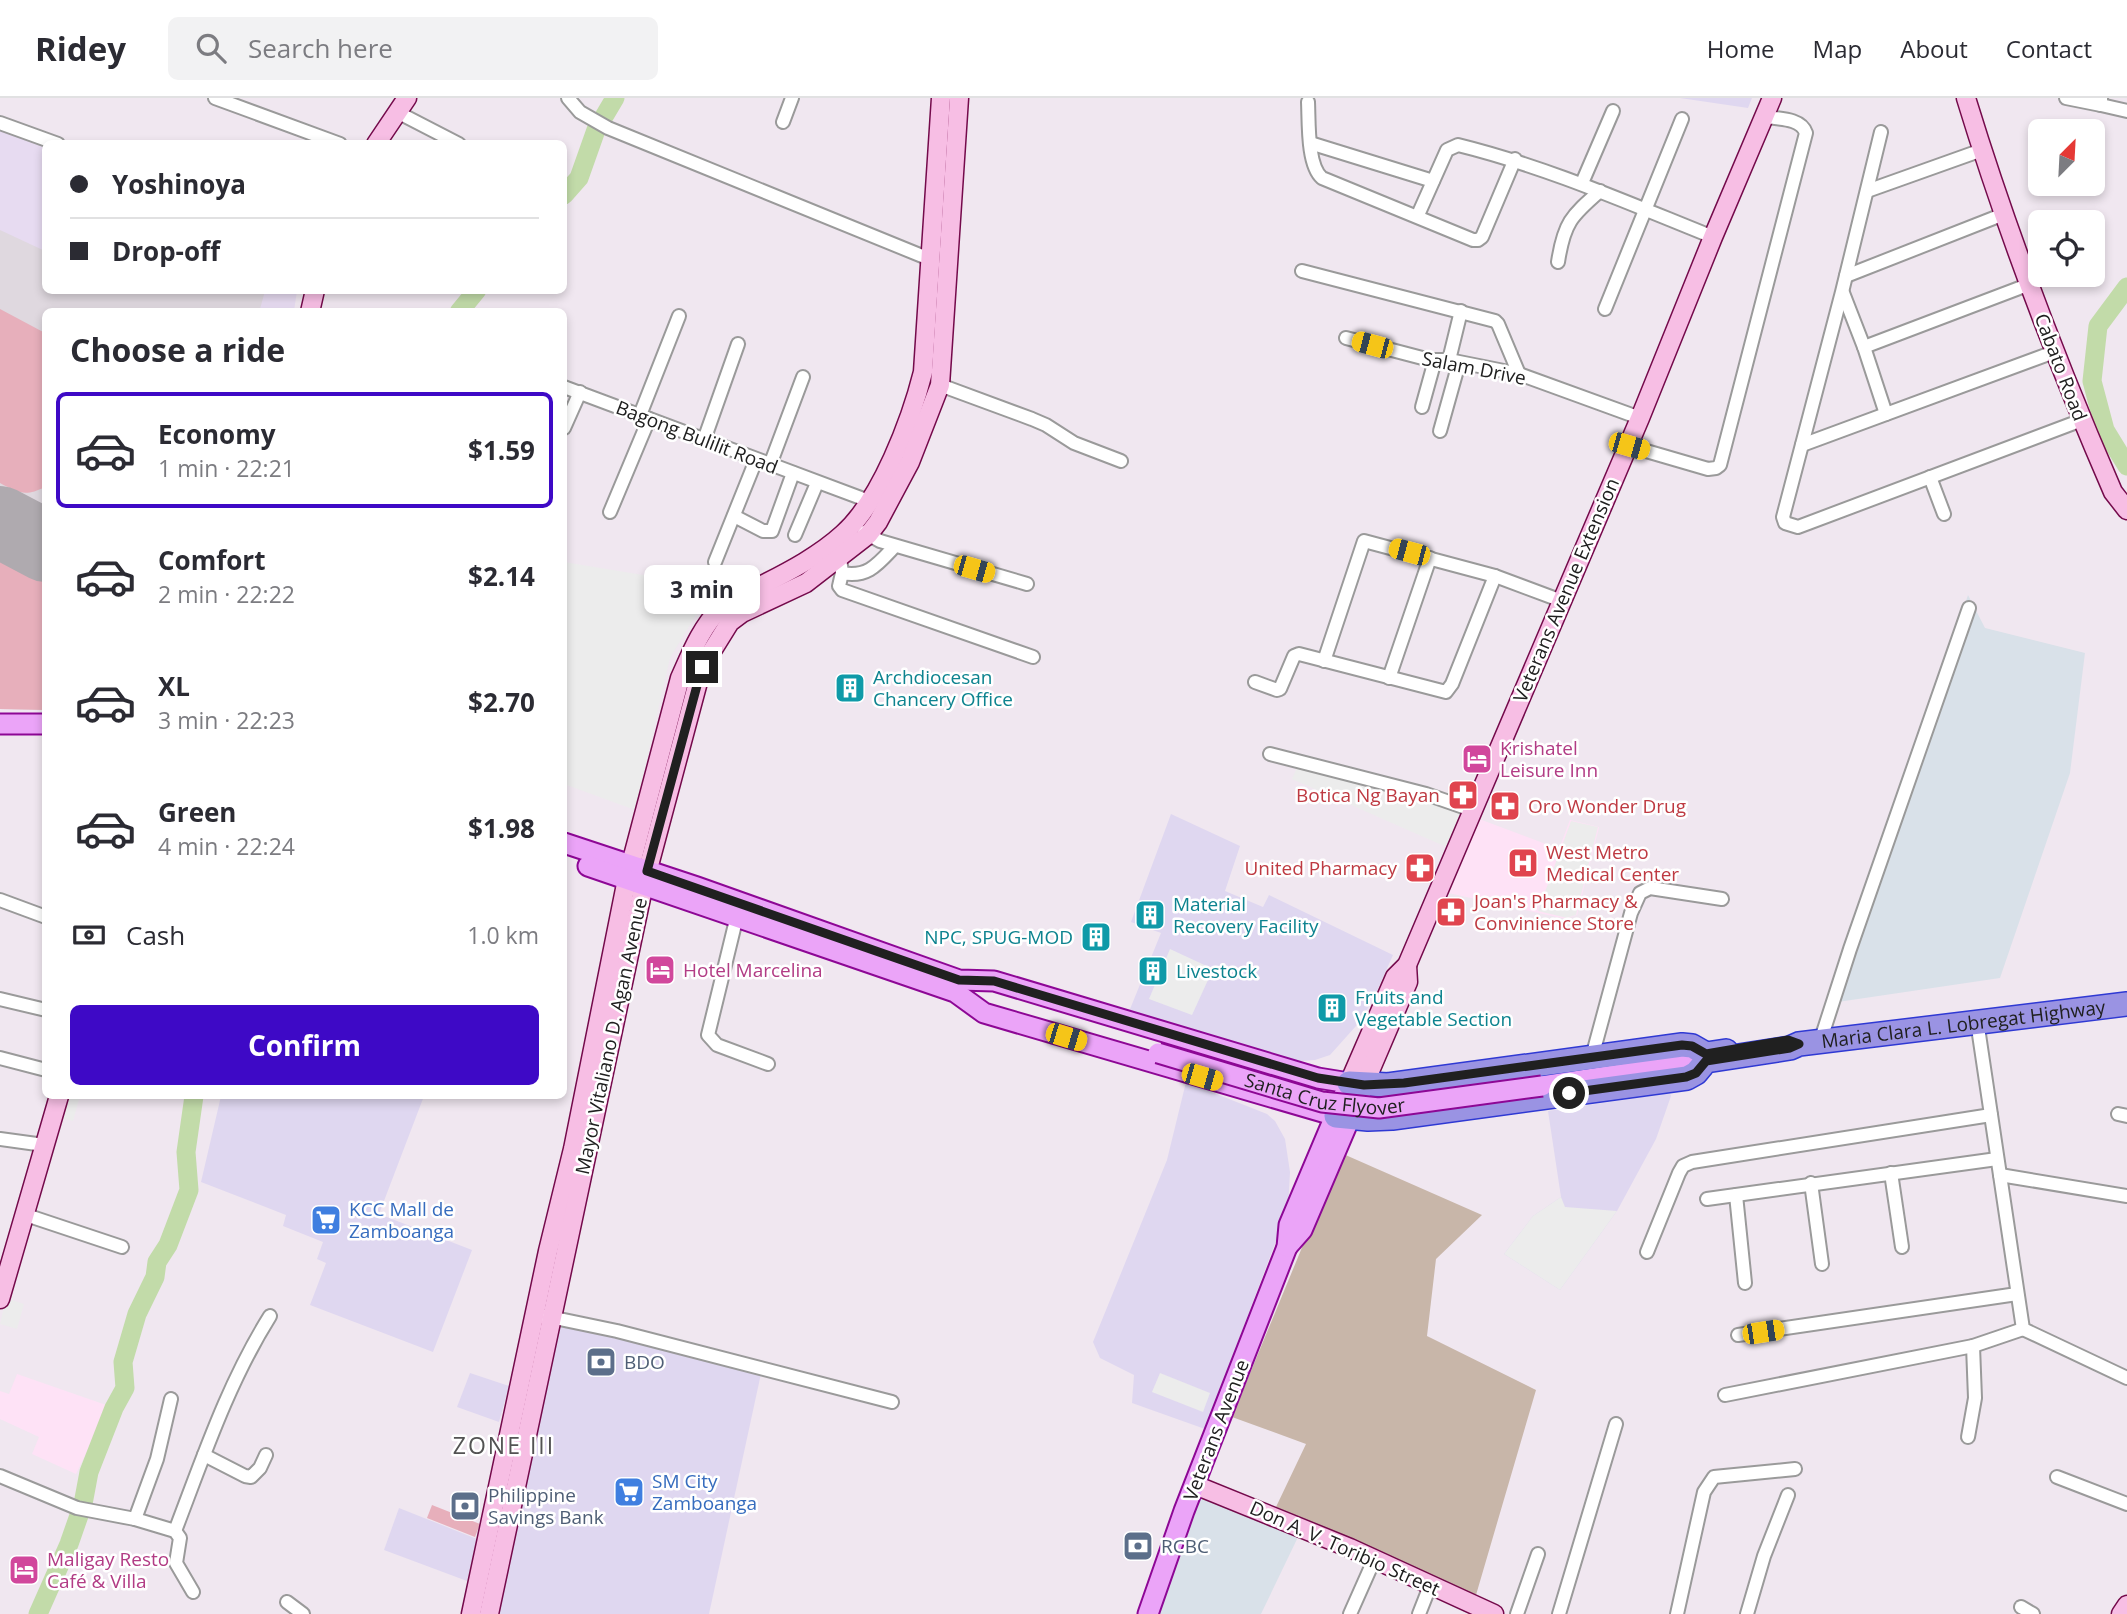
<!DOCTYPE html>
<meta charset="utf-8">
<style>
:root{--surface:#fff;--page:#f2f2f3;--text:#2b2b33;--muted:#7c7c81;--line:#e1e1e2;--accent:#3e09c6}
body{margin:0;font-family:"Open Sans",sans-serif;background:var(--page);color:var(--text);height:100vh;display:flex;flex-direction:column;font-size:26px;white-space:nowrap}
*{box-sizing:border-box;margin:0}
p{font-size:23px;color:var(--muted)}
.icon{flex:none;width:38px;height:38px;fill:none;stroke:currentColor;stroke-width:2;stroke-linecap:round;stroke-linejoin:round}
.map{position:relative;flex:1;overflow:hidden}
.panel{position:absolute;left:42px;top:210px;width:525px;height:791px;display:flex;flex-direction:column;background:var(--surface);border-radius:10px;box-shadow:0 4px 10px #0003}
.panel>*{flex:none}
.top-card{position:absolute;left:42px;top:42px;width:525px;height:154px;border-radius:10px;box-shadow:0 4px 10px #0003;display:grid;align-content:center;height:154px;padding:0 28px;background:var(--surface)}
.needle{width:46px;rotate:24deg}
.tools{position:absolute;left:2028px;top:21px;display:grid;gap:14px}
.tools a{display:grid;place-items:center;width:77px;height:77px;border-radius:10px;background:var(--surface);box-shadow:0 4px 10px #0003;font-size:35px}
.end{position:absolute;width:32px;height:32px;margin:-16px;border:9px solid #202020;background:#fff;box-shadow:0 0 0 4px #fff}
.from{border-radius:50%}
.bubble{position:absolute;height:49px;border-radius:10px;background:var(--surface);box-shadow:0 4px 10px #0003;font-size:23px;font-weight:700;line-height:49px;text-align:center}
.car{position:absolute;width:21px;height:42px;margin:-21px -10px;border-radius:9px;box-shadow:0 0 5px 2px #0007;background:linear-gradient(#f5c518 24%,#345 0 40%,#f5c518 0 76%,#345 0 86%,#f5c518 0)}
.top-card b{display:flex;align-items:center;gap:24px;height:66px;font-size:26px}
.top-card b+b{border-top:2px solid var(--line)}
.top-card i{width:18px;height:18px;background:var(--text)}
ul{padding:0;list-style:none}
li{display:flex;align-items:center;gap:21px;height:116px;margin:0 14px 10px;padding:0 14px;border:4px solid transparent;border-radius:10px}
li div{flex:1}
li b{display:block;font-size:26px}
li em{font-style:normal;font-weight:700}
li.on{border-color:var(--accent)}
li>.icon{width:63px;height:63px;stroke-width:1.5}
h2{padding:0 28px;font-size:32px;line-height:84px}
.pay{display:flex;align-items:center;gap:18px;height:77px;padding:0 28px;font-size:26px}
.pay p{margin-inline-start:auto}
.primary-button{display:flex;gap:14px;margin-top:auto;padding:14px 28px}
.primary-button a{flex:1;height:80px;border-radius:10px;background:var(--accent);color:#fff;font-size:28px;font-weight:700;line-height:80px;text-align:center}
header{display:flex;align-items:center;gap:42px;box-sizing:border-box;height:98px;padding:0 35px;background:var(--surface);border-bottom:2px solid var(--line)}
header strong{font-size:33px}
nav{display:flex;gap:38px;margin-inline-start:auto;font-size:24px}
.search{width:490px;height:63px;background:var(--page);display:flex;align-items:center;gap:18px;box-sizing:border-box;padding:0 24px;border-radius:10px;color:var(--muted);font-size:26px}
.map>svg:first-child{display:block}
</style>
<header>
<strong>Ridey</strong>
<div class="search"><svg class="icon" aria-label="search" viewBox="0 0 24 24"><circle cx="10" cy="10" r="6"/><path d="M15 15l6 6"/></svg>Search here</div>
<nav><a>Home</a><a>Map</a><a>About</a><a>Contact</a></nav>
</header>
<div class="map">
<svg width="2127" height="1516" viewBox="0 0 2127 1516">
<rect width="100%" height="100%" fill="#f0e7f0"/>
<!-- commercial -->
<g fill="#dfd7f0">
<path d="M1680 0H1752L1748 10Z"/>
<path d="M1171 716 1240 748 1225 793 1263 809 1269 797 1393 857 1372 904 1356 928 1330 957 1315 962 1301 963 1273 959 1128 916 1161 835 1131 824Z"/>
<path d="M1186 984 1267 1016 1275 1023 1285 1041 1290 1074 1288 1111 1205 1331 1132 1305 1134 1277 1100 1260 1093 1244 1167 1062Z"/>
<path d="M1670 995 1671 998 1656 1041 1617 1113 1560 1192 1504 1156 1533 1118 1561 1099 1548 1013Z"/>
<path d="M221 998H424L379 1116 472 1152 433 1254 310 1207 326 1165 317 1161 323 1144 283 1128 286 1117 201 1084Z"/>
<path d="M558 1227 762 1271 709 1516H495Z"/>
<path d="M470 1275 509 1288 499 1324 457 1309Z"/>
<path d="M399 1410 477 1441 467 1483 384 1452Z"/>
</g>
<!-- industrial -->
<g fill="#d9e1e9">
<path d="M1968 497 1985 530 2085 555 2070 675 2000 880 1831 905Z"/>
<path d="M1202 1396 1299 1437 1261 1516H1157Z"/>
</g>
<!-- education -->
<g fill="#fee2f6">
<path d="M1474 719 1559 751 1570 722 1599 729 1577 817 1566 821 1444 794Z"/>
<path d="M17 1276 109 1308 76 1376 32 1356 39 1339 0 1321V1293L9 1296Z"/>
</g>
<!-- military -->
<path fill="#e7dbf1" d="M0 32 45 48 46 192 297 193 294 213 46 214 0 343Z"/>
<!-- airport -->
<path fill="#dfd8df" d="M0 132 45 153 46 192 265 193 260 211 268 213 46 214 45 612 0 611Z"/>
<!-- grass -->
<g fill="#e7afbb">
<path d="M0 211 45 235V389C25 399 19 395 0 385Z"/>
<path d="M0 459 45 483V612L0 611Z"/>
<path d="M432 1407 480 1426 475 1439 427 1420Z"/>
</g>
<!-- cemetery -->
<path fill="#c8b6a9" d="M1341 1055 1482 1117 1436 1161 1427 1238 1536 1292 1476 1497 1276 1409 1306 1346 1232 1319Z"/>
<!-- parking -->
<g fill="#ececec">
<path d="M564 464 728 491 696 517 670 560 635 712 564 686Z"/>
<path d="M1298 667 1466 712 1451 751 1292 681Z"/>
<path d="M1571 723 1598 729 1576 817 1567 820 1538 813Z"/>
<path d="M1170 851 1213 871 1192 917 1149 901Z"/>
<path d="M64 998H80L73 1023 59 1019Z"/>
<path d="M1561 1099 1565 1109 1617 1113 1560 1192 1504 1156 1533 1118Z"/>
<path d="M6 1200 24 1206 17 1231 0 1226Z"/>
<path d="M1160 1275 1210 1295 1203 1314 1152 1294Z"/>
</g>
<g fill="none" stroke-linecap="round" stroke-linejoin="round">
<!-- river -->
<g stroke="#c2dba9" stroke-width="19">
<path d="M564 97 579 80 596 32 615 0"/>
<path d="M2127 189 2098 228 2092 283 2105 332 2127 368"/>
<path d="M459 214 477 192"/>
<path d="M38 1516 69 1446 83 1406 89 1374 114 1310 125 1290 123 1264 137 1216 155 1179 157 1164 168 1147 189 1092 186 1054 194 998"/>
</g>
<!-- runway -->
<path stroke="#afaaaf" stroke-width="72" d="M0 424 46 448"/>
<!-- street casing -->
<g stroke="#9a9a9a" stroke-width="16">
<g id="street">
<path d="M215 0 340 46"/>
<path d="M568 0 580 14 608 30 932 162"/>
<path d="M2066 0 2101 7V0"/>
<path d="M1308 4C1309 24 1307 67 1322 80L1473 142H1478L1482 139 1515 61"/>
<path d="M2101 7 2127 13"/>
<path d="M397 14 459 46"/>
<path d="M783 24 792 0"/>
<path d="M0 25 58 46"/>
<path d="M1881 34 1842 194 1783 419 1785 425 1798 429 2082 322"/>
<path d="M1310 45 1433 83"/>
<path d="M1582 85 1613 13"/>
<path d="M1867 93 1982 52"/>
<path d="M1418 117 1447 52 1458 47C1547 69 1628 105 1713 139"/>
<path d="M1558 164C1564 125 1571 118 1600 93"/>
<path d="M1302 173 1495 223 1498 226 1519 276"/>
<path d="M1846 178 2004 116"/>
<path d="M1843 195 1864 249 1886 316"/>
<path d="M1605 211 1682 21"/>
<path d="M1346 240 1430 262H1449L1519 276 1640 320"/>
<path d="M1864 249 2030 186"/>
<path d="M1449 262 1461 213"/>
<path d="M940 287 1032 321 1046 327 1074 345 1121 363"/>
<path d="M564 289 869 403"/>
<path d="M1422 309 1435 262"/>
<path d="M640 317 679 218"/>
<path d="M564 330 580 294"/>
<path d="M1440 333 1459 265"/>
<path d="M704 342 738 246"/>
<path d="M1802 347 2054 254"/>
<path d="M1629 348 1708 371 1716 370 1720 367 1806 35C1801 20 1779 21 1765 19"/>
<path d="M770 367 803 279"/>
<path d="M1930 379 1944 416"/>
<path d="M610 414 649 321"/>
<path d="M734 418 763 433H772L793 375"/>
<path d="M864 434 880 443 1027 486"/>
<path d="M795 437 817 385"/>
<path d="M840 460 842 475 839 488 842 492 1033 559"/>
<path d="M715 464 756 362"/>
<path d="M842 475C868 480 878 466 895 448"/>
<path d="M1324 563 1364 443 1495 478 1562 503"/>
<path d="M1389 580 1430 460"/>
<path d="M1255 584 1277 592 1280 591 1294 558 1299 556 1446 594 1452 586 1495 478"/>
<path d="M1270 656 1426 696 1472 712"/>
<path d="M0 802 46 819"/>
<path d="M737 818 708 937 717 947 768 966"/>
<path d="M0 901 46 912"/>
<path d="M1977 923 2023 1231 2127 1280"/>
<path d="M1820 944 1850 851 1969 510"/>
<path d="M1592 959 1631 815 1640 795 1650 790 1722 801"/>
<path d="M0 960 46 972"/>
<path d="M2118 1016 2127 1018"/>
<path d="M0 1041 44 1047"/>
<path d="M1891 1075 1902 1149"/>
<path d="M2000 1077 2127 1098"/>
<path d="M1811 1085 1822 1166"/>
<path d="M1736 1097 1745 1185"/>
<path d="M1707 1101 1997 1061"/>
<path d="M23 1116 122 1149"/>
<path d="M1647 1154 1679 1075 1683 1068 1692 1064 1991 1017"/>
<path d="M545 1218 617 1233 892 1304"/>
<path d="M1738 1237 2017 1196"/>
<path d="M1725 1297 1973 1248 2023 1231"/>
<path d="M1968 1339 1975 1300 1973 1248"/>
<path d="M204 1357 245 1378 251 1379 260 1370 266 1357"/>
<path d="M0 1378 77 1410 135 1421 175 1433 180 1440 176 1465 193 1494"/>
<path d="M2057 1379 2127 1406"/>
<path d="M135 1421 157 1361 171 1301"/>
<path d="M175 1433C203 1360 228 1285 270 1218"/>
<path d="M287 1504 303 1516"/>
<path d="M2021 1509 2033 1516"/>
<path d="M1350 1516 1374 1462"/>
<path d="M1419 1516 1430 1488"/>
<path d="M1517 1516 1538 1456"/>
<path d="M1559 1516 1616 1326"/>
<path d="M1677 1516 1704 1394 1714 1379 1795 1371"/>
<path d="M1747 1516 1764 1458 1788 1397"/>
</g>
</g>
<!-- secondary casing -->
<g stroke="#740a4b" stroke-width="21">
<g id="secondary">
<path d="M1966 0C2007 134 2057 265 2113 394L2127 412"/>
<path d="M376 46 407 0"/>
<path d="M310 214 315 192"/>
<path d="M1349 985 1395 879 1407 867 1640 320 1713 139 1772 0"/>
<path d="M1364 987 1408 884 1407 867"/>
<path d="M0 1201 59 998"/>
<path d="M1195 1387 1350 1450 1494 1516"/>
<path d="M471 1516 548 1153 573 1051 627 781 680 580C690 558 701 529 720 511 732 500 748 495 762 487 790 473 820 457 843 436 881 402 911 322 923 274L941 0"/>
<path d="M489 1516 644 786 702 569 730 524 742 515 806 485 868 437 878 424 910 364 940 287 959 0"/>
<path d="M2121 1516 2127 1507"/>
</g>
</g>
<!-- primary casing -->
<g stroke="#8d0795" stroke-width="23">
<g id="primary">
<path d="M0 626H46"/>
<path d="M564 745 697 789 959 882 994 883 1318 980 1349 985 1289 1127 1287 1149 1184 1413 1148 1516"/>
<path d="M588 768 955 894 984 915 1336 1018"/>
<path d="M1542 988 1706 963"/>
<path d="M1287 1149 1302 1132 1364 987"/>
</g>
</g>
<!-- highway casing -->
<g stroke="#2f39d3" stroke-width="26">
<g id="highway">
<path d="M1349 985 1388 987 1682 947 1692 948 1706 956 1726 953"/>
<path id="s1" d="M1336 1018 1368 1021 1392 1020 1687 980 1696 975 1706 963 1790 950 1799 946 2127 906"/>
</g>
</g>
<!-- street -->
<use href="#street" stroke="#fff" stroke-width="12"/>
<!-- secondary -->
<use href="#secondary" stroke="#f7bee4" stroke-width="18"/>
<!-- primary -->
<use href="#primary" stroke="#eba4f8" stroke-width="19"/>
<!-- highway -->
<use href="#highway" stroke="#9a93e3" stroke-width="23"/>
<!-- primary-bridge casing -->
<g stroke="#8d0795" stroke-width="23" stroke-linecap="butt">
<g id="primary-bridge">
<path id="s2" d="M1158 955 1322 1004 1379 1010 1542 988"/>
</g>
</g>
<!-- primary-bridge -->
<use href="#primary-bridge" stroke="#eba4f8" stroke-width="19"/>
</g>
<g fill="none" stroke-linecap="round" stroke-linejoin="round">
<!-- route -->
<path stroke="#202020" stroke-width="9" d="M702 569 647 773 959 882 994 883 1318 980 1364 987 1404 985 1682 947 1692 948 1706 956 1788 942 1799 946 1790 950 1706 963 1696 975 1686 979 1569 995"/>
</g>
<!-- icons -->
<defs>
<g id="building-square" transform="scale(1.575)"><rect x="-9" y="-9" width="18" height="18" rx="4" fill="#0f9aa8" stroke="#fff"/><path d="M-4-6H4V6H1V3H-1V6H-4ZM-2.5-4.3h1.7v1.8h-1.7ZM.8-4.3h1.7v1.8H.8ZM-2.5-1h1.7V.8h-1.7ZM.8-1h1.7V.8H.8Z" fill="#fff"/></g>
<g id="hotel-square" transform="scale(1.575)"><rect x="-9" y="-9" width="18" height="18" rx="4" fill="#d1479c" stroke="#fff"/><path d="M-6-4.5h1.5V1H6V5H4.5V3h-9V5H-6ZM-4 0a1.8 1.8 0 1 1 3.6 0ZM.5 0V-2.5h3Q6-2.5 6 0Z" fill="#fff"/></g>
<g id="pharmacy-square" transform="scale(1.575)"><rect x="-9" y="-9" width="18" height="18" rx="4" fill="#e0444e" stroke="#fff"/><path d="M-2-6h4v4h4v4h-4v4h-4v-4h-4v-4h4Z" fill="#fff"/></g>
<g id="hospital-square" transform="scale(1.575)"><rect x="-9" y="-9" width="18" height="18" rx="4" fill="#e0444e" stroke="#fff"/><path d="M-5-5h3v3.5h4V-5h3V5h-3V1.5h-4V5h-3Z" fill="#fff"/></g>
<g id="supermarket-square" transform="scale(1.575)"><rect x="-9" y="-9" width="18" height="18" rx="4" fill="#3f7fe0" stroke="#fff"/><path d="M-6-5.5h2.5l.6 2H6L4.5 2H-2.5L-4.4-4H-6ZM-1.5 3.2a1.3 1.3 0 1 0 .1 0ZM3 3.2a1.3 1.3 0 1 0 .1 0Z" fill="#fff"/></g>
<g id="bank-square" transform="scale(1.575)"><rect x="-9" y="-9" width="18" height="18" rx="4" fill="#5c6f8a" stroke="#fff"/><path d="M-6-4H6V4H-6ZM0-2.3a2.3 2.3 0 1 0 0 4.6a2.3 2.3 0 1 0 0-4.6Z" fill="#fff"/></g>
</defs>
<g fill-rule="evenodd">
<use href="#building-square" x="850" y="590"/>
<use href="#hotel-square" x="1477" y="661"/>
<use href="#pharmacy-square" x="1463" y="697"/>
<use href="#pharmacy-square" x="1505" y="708"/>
<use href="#hospital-square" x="1523" y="765"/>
<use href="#pharmacy-square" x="1420" y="770"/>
<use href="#pharmacy-square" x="1451" y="814"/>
<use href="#building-square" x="1150" y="817"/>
<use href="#building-square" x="1096" y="839"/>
<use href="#hotel-square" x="660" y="872"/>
<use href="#building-square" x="1153" y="873"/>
<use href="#building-square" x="1332" y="910"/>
<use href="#supermarket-square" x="326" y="1122"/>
<use href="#bank-square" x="601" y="1264"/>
<use href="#supermarket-square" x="629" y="1394"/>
<use href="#bank-square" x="465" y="1408"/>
<use href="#bank-square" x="1138" y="1448"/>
<use href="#hotel-square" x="24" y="1472"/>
</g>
<g text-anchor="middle" stroke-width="5" stroke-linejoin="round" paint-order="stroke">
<!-- street labels -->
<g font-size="19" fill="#202020" stroke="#fff">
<text transform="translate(2061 269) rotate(69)" y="7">Cabato Road</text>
<text transform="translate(1474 270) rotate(11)" y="7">Salam Drive</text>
<text transform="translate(697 339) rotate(21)" y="7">Bagong Bulilit Road</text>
<text transform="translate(1566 492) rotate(-67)" y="7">Veterans Avenue Extension</text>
<text dy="7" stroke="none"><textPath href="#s1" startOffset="640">Maria Clara L. Lobregat Highway</textPath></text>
<text transform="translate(611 938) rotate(-78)" y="7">Mayor Vitaliano D. Agan Avenue</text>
<text dy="7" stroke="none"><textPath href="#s2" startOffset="173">Santa Cruz Flyover</textPath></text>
<text transform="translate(1216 1332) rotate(-69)" y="7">Veterans Avenue</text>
<text transform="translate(1345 1450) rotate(24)" y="7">Don A. V. Toribio Street</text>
</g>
<!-- culture labels -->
<g font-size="19" fill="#0d838f" stroke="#fff" text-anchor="start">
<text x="873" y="586">Archdiocesan<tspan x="873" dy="22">Chancery Office</tspan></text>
<text x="1173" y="813">Material<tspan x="1173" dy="22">Recovery Facility</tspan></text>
<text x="1073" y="846" text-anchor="end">NPC, SPUG-MOD</text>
<text x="1176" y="880">Livestock</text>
<text x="1355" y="906">Fruits and<tspan x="1355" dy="22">Vegetable Section</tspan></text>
</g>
<!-- hotel labels -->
<g font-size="19" fill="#b23c85" stroke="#fff" text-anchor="start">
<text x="1500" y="657">Krishatel<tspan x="1500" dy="22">Leisure Inn</tspan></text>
<text x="683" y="879">Hotel Marcelina</text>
<text x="47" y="1468">Maligay Resto<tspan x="47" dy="22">Café &amp; Villa</tspan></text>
</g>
<!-- health labels -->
<g font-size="19" fill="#be3a42" stroke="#fff" text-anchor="start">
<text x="1440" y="704" text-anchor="end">Botica Ng Bayan</text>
<text x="1528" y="715">Oro Wonder Drug</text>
<text x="1546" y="761">West Metro<tspan x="1546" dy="22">Medical Center</tspan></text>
<text x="1397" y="777" text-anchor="end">United Pharmacy</text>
<text x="1474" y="810">Joan's Pharmacy &amp;<tspan x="1474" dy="22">Convinience Store</tspan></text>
</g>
<!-- shop labels -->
<g font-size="19" fill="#366cbe" stroke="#fff" text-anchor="start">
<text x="349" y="1118">KCC Mall de<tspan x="349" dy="22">Zamboanga</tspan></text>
<text x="652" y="1390">SM City<tspan x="652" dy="22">Zamboanga</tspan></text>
</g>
<!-- service labels -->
<g font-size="19" fill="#4e5e75" stroke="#fff" text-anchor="start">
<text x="624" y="1271">BDO</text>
<text x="488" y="1404">Philippine<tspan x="488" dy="22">Savings Bank</tspan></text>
<text x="1161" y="1455">RCBC</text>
</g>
<!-- quarter labels -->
<g font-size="23" letter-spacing="2" fill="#535353" stroke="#fff">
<text x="504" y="1356">ZONE III</text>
</g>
</g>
</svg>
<div class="tools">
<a><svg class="needle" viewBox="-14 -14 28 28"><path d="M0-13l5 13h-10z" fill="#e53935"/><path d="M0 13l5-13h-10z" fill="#7c7c81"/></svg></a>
<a><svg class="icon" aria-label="locate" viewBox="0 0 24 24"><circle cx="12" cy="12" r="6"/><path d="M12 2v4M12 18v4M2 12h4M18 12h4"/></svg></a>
</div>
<i class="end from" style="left:1569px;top:995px"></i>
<i class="end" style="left:702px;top:569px"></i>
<div class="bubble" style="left:644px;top:467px;width:116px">3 min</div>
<i class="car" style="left:1372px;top:247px;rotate:285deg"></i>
<i class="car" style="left:1629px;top:348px;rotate:106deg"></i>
<i class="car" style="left:1409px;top:454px;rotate:285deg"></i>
<i class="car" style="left:974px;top:471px;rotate:106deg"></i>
<i class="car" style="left:1066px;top:939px;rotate:107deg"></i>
<i class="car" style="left:1202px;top:979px;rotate:106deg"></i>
<i class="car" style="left:1763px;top:1234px;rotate:81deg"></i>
<div class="top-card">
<b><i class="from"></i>Yoshinoya</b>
<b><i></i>Drop-off</b>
</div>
<section class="panel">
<h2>Choose a ride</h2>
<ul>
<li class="on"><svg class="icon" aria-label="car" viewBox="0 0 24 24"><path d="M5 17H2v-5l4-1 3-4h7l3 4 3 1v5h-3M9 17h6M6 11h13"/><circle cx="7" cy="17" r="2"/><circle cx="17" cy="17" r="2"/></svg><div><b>Economy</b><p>1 min · 22:21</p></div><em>$1.59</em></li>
<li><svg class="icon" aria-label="car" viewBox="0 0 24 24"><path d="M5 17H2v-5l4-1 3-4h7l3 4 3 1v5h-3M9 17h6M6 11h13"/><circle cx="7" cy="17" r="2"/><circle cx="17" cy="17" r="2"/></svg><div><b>Comfort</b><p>2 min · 22:22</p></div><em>$2.14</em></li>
<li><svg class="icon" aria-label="car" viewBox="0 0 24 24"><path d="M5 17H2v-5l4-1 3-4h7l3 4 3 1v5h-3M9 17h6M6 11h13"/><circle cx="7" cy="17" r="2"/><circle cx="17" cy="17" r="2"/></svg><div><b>XL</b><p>3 min · 22:23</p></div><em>$2.70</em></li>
<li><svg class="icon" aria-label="car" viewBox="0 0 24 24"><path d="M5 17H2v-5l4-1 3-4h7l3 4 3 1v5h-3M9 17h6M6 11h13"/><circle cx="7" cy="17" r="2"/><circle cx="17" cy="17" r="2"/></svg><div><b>Green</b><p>4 min · 22:24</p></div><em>$1.98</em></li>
</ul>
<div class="pay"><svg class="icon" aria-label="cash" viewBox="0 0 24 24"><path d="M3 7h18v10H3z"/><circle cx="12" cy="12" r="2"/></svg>Cash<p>1.0 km</p></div>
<div class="primary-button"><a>Confirm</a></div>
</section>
</div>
